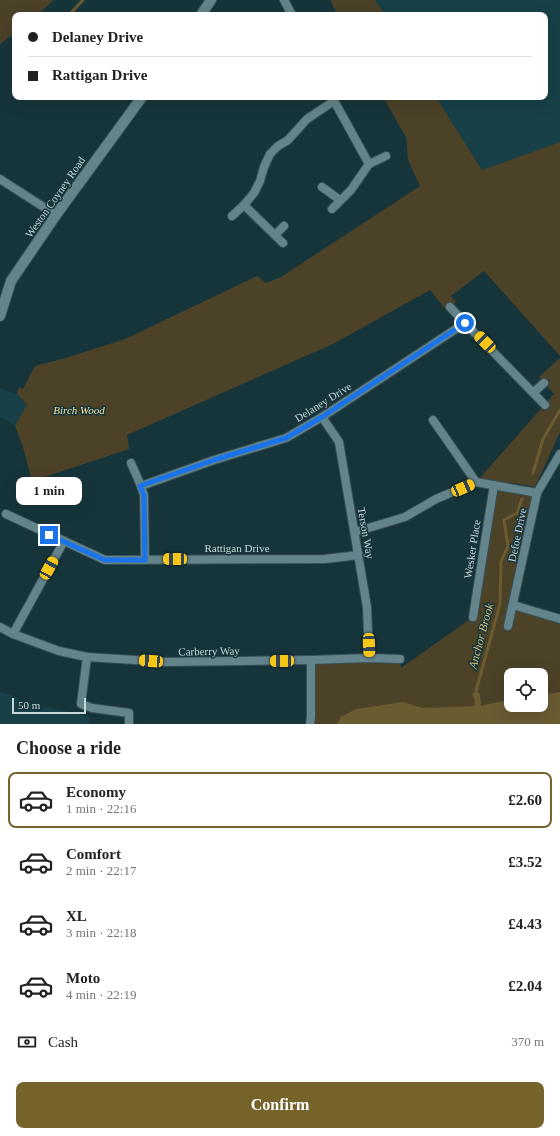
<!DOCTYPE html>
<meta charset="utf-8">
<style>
:root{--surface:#fff;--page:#f2f2f2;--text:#222;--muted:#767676;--line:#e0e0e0;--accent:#75632a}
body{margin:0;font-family:"Times New Roman",serif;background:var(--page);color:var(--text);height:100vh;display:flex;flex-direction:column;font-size:15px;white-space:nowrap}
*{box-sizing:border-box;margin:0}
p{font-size:13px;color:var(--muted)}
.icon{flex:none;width:22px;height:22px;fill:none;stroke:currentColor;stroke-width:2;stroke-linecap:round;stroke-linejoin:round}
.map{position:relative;height:724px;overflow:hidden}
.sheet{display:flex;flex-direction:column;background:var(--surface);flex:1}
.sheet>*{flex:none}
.top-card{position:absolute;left:12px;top:12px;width:536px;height:88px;border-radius:8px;box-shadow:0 4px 16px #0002;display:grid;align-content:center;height:88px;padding:0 16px;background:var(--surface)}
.tools{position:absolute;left:504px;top:668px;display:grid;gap:8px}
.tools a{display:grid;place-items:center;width:44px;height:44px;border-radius:8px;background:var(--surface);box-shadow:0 4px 16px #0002;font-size:20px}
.scale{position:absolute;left:12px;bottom:10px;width:74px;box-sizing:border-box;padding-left:4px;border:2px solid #c6d7da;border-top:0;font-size:11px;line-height:14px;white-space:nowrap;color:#c6d7da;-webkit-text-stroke:3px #16353b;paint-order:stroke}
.end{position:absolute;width:18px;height:18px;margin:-9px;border:5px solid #1a73e8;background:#fff;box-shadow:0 0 0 2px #fff}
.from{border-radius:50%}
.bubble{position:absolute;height:28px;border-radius:8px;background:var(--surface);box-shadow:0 4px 16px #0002;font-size:13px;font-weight:700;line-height:28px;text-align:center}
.car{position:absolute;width:12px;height:24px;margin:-12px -6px;border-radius:5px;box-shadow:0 0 3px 1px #0007;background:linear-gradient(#f5c518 24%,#345 0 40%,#f5c518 0 76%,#345 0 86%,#f5c518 0)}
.top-card b{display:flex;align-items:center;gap:14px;height:38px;font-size:15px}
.top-card b+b{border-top:1px solid var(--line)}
.top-card i{width:10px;height:10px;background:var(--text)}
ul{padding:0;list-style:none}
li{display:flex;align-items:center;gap:12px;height:56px;margin:0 8px 6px;padding:0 8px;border:2px solid transparent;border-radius:8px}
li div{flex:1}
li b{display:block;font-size:15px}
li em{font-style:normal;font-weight:700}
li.active{border-color:var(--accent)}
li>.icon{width:36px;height:36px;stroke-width:1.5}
h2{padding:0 16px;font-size:18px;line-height:48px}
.pay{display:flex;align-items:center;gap:10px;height:44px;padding:0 16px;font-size:15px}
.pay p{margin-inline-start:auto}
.button{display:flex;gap:8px;margin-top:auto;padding:8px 16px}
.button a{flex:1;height:46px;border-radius:8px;background:var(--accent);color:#fff;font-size:16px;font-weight:700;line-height:46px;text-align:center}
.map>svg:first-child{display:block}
</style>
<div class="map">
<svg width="560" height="724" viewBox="0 0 560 724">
<rect width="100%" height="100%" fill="#16353b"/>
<!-- built -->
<g fill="#174048">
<path d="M375 0H560V142L482 170 436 97H545V15H385Z"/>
<path d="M0 388 17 394 27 404 15 426 0 417Z"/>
<path d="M0 691 30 703 90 717 89 724H0Z"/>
</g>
<!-- green -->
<g fill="#4c4228" fill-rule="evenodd">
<path d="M0 0H54L37 15H15V33L0 44Z"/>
<path d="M330 0H375L385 15H338Z"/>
<path d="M383 97H436L482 170 560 142V356L484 271 451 296 456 302 446 310 430 290 335 343 127 435 129 449 32 481 23 447 15 426 27 404 17 394 19 387 23 389 35 366 66 358 125 339 257 276 266 283 281 277 420 186 408 160 406 137Z"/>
<path d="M560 358V432L535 487 519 484 479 479 554 394 539 377Z"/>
<path d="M494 485 537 493 513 604 560 619V724H311V660L400 662 401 668 473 617ZM511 675H541V705H511Z"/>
</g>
<!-- water -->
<path fill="#6a5b31" d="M476 691 480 694 481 706 493 703 511 700V705H541V695L560 692V724H337L341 717 356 709 403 702 422 708 474 706 475 701 472 694Z"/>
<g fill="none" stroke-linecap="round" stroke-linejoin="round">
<!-- stream -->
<g stroke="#6a5b31" stroke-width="3">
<path d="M69 15 83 0"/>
<path d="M533 473 543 439 560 410"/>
<path d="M476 691 500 604 501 562 508 546 504 520 517 513 522 499"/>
</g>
<!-- minor casing -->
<g stroke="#375056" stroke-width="10">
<g id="minor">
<path d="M284 0 292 15"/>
<path d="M369 164 386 156"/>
<path d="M0 179 56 215"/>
<path d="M322 187 340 200"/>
<path d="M332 209 351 190 369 164 332 97"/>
<path d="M232 216 244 205"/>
<path d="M275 235 284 226"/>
<path d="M283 243 244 205 254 193 260 181 264 167 270 154 278 146 288 140 307 119 334 101"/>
<path d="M450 307 465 323"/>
<path d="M534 392 544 383"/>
<path d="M322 417 339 442 367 607 369 658"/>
<path d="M433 420 476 482"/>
<path d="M131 463 141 486"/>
<path d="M6 514 105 560 325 559 359 555"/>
<path d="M355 532 405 517 436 499 476 482 537 493"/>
<path d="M145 560 144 495 141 486 214 460 286 438 322 417 465 323 545 405"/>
<path d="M513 605 560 619"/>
<path d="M473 617 494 485"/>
<path d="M508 626 537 493 560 454"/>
<path d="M0 627 13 634 59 651 87 657 167 662 311 660 369 658 400 659"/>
<path d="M13 634 64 541"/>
<path d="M87 657 81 704 92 708 129 713V724"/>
<path d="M310 724 311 717V660"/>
</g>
</g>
<!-- tertiary casing -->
<g stroke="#375056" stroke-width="12">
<g id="tertiary">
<path d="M201 15 211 0"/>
<path d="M0 316 11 281 56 215 142 97"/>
</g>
</g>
<!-- minor -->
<use href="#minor" stroke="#64848b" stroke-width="8"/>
<!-- tertiary -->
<use href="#tertiary" stroke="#64848b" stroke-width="10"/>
</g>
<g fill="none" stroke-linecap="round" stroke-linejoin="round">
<!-- route -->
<path stroke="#1a73e8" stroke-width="5" d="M49 535 105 560H145L144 495 140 486 214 460 286 438 322 417 465 323"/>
</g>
<g text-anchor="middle" stroke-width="3" stroke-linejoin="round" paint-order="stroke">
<!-- street labels -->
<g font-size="11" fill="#c6d7da" stroke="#16353b">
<text transform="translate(55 197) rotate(-55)" y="4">Weston Coyney Road</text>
<text transform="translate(323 402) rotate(-32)" y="4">Delaney Drive</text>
<text transform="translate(366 533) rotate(80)" y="4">Terson Way</text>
<text transform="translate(517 535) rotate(-78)" y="4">Defoe Drive</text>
<text x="237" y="552">Rattigan Drive</text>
<text transform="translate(472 549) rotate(-81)" y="4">Wesker Place</text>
<text transform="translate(209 651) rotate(-1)" y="4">Carberry Way</text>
</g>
<!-- park labels -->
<g font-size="11" font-style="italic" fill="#fbe19c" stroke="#16353b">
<text x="79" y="414">Birch Wood</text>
</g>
<!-- water labels -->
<g font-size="12" font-style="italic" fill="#d8bf7b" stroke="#16353b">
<text transform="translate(481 636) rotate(-75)" y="4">Anchor Brook</text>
</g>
</g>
</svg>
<div class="tools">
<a><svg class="icon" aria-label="locate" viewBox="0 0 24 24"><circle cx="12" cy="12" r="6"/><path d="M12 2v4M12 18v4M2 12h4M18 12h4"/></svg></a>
</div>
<div class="scale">50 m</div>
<i class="end from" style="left:465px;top:323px"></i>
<i class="end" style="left:49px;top:535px"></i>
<div class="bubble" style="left:16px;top:477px;width:66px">1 min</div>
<i class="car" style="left:485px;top:342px;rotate:315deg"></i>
<i class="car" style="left:463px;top:488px;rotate:67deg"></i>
<i class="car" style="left:175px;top:559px;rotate:270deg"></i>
<i class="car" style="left:49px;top:568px;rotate:29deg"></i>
<i class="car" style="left:369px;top:645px;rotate:178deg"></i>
<i class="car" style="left:151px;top:661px;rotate:274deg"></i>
<i class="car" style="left:282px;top:661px;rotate:269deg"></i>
<div class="top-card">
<b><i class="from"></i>Delaney Drive</b>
<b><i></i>Rattigan Drive</b>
</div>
</div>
<section class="sheet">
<h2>Choose a ride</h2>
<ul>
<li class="active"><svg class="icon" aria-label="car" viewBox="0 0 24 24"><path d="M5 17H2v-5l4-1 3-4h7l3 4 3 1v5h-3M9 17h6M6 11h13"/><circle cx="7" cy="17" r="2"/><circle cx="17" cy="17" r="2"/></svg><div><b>Economy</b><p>1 min · 22:16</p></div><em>£2.60</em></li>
<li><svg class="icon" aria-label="car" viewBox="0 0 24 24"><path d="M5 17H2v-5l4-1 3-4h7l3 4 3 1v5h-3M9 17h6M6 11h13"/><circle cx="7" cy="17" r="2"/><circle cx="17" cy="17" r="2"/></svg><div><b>Comfort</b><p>2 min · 22:17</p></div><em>£3.52</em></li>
<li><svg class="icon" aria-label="car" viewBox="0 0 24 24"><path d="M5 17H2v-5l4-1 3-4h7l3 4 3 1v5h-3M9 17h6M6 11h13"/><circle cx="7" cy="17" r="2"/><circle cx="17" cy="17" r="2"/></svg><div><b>XL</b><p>3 min · 22:18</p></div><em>£4.43</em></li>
<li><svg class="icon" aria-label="car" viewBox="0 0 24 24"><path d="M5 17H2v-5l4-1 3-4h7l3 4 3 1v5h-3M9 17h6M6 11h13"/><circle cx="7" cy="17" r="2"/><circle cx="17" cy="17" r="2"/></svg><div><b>Moto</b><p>4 min · 22:19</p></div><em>£2.04</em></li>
</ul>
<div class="pay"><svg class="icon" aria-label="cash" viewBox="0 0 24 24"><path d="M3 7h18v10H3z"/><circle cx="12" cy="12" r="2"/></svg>Cash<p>370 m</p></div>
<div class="button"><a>Confirm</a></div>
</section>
